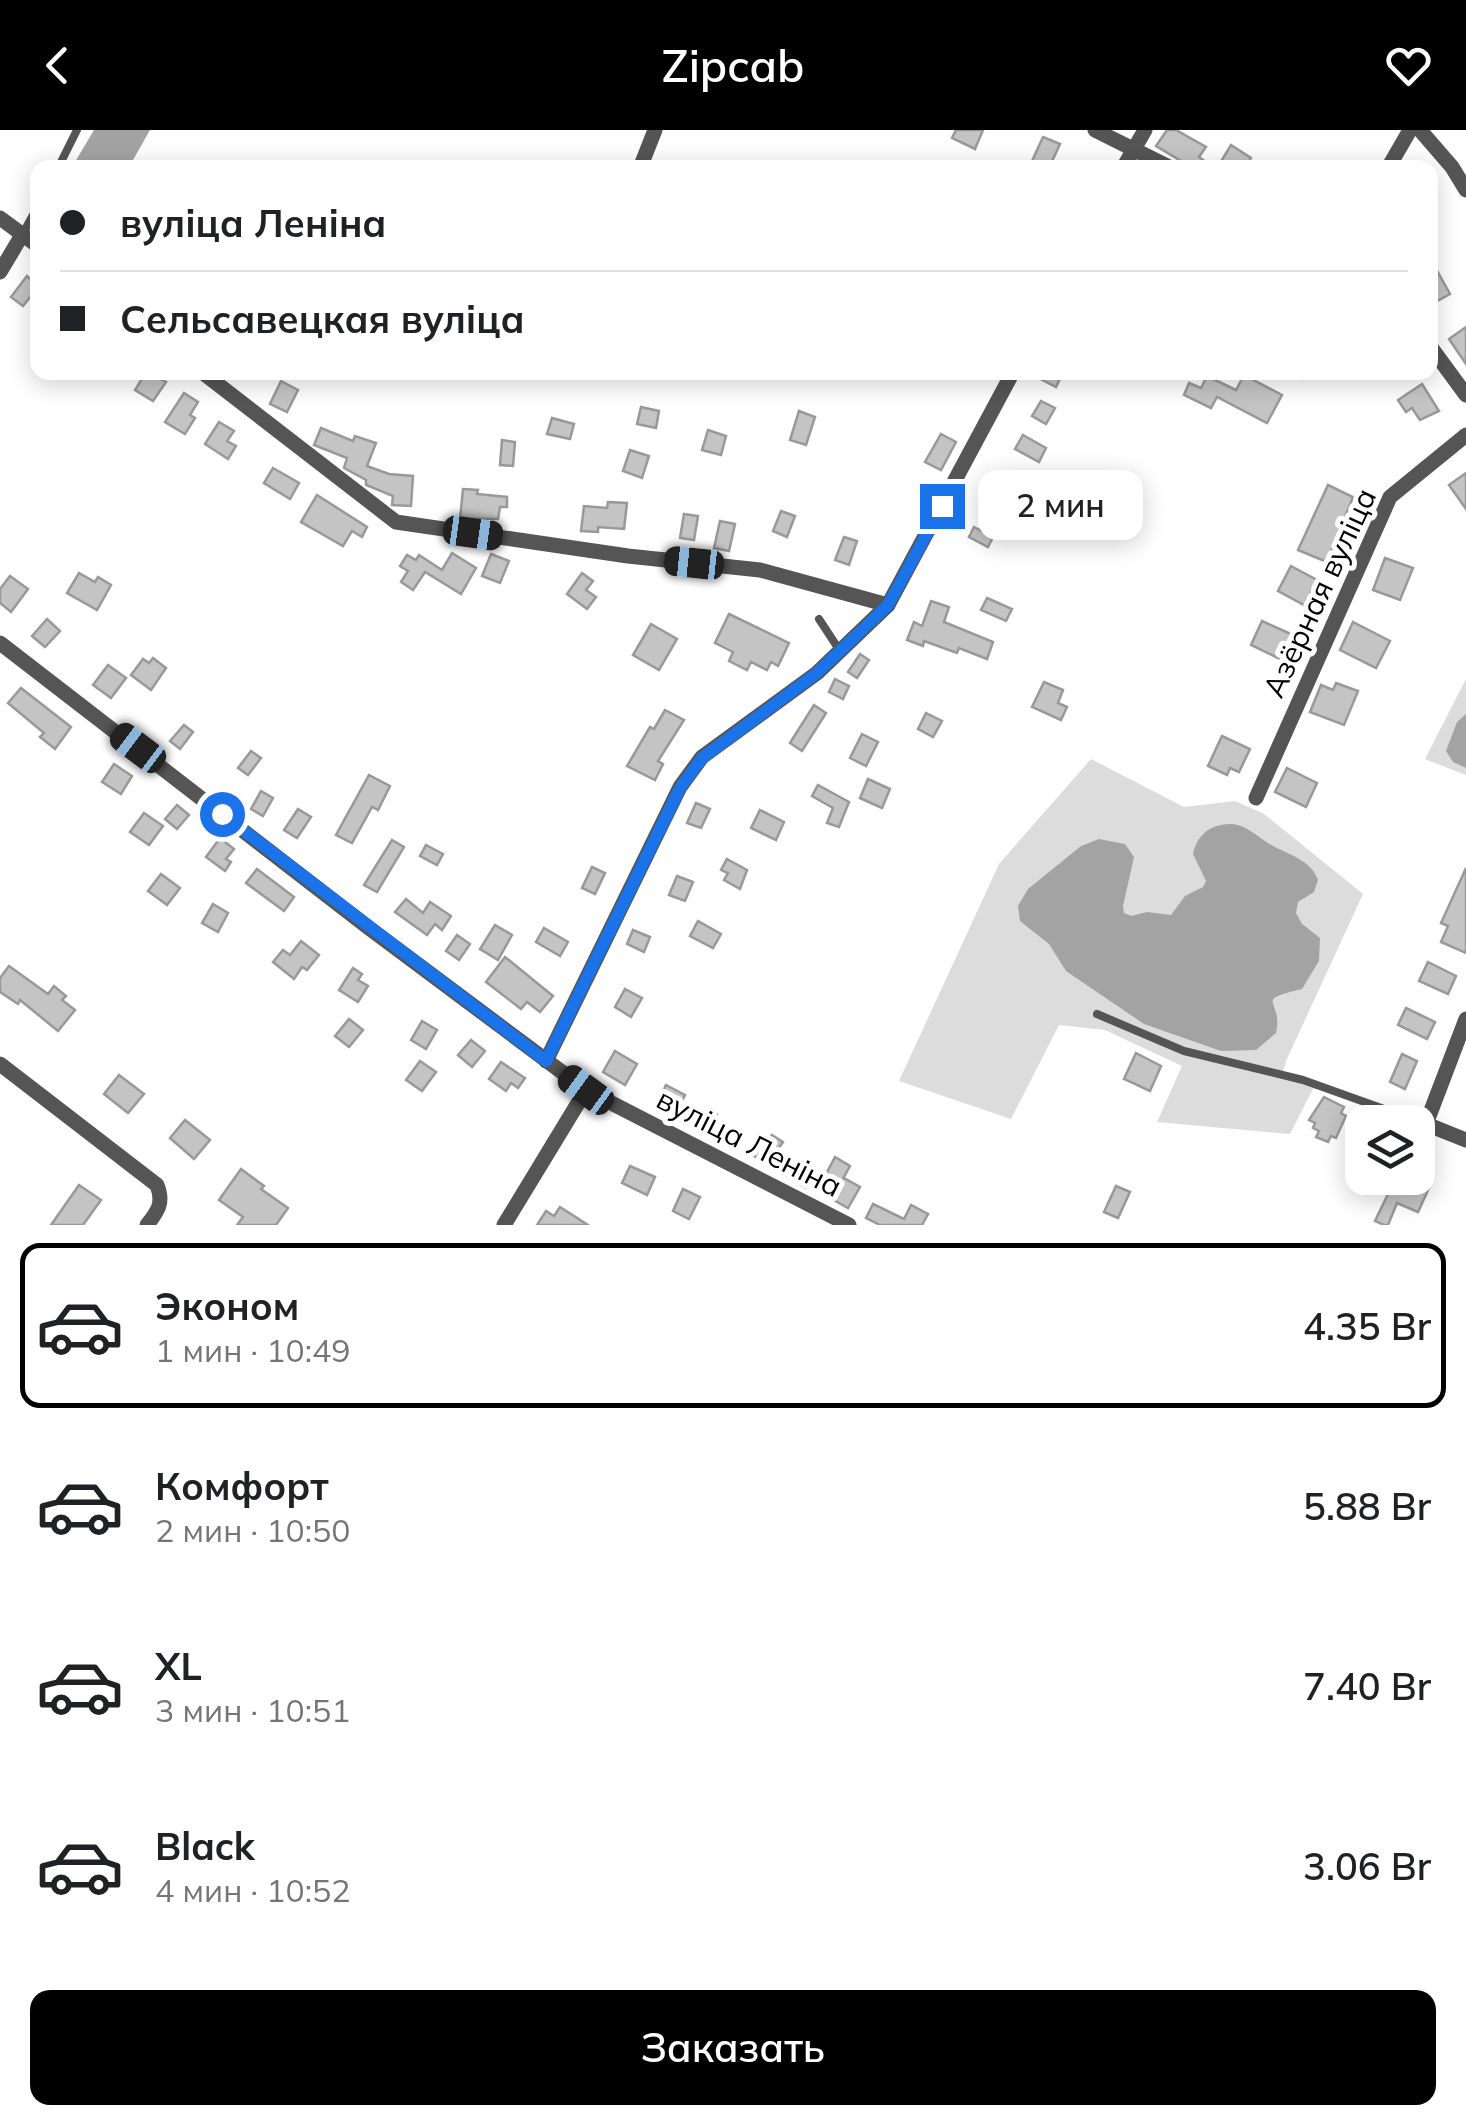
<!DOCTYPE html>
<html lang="ru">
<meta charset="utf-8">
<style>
:root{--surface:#fff;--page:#f2f2f2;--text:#202124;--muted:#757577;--line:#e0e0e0;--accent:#000}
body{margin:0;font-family:Mulish,sans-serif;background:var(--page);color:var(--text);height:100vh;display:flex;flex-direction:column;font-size:38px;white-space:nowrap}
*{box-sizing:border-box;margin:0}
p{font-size:32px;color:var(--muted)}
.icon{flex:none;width:55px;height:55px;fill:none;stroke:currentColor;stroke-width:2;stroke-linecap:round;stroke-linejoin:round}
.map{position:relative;height:1095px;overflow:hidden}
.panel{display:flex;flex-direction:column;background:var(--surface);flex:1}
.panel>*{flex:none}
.banner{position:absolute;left:30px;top:30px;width:1408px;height:220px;border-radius:20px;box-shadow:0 5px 25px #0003;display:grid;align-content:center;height:220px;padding:0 30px;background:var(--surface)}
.fabs{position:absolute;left:1345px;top:975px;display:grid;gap:20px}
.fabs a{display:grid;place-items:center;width:90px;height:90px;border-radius:20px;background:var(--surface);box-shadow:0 5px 25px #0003;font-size:50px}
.end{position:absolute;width:45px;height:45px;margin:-22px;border:12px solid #1a73e8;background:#fff;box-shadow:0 0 0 5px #fff}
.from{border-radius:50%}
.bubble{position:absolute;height:70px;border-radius:20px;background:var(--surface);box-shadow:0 5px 25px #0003;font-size:32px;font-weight:600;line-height:70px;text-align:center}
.car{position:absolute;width:30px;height:60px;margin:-30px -15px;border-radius:12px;box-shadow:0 0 8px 2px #0007;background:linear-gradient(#222 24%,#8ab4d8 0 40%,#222 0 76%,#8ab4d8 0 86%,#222 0)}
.banner b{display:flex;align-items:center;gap:35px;height:95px;font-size:38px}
.banner b+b{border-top:2px solid var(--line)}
.banner i{width:25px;height:25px;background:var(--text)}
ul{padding:18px 0 0;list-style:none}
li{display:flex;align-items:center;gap:30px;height:165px;margin:0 20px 15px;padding:0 10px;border:5px solid transparent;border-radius:20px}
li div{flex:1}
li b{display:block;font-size:38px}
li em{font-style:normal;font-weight:600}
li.current{border-color:var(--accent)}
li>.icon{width:90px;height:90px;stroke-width:1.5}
.action{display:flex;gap:20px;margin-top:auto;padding:20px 30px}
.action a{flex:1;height:115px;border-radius:20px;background:var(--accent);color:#fff;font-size:40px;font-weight:600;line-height:115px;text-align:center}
header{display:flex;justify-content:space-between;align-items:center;height:130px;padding:0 30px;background:var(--accent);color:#fff;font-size:45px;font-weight:600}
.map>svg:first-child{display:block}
</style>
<header><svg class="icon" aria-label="back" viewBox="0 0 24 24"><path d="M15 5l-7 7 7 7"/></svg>Zipcab<svg class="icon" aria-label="heart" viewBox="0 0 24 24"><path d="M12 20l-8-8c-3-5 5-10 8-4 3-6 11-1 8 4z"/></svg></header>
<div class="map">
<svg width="1466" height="1095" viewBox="0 0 1466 1095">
<rect width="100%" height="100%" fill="#fff"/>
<!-- green -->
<g fill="#dcdcdc">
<path d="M1466 549V645L1425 629Z"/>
<path d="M1091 629 1184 677 1235 671 1264 684 1363 764 1286 931 1282 946 1314 957 1290 1004 1157 992 1182 936 1105 900 1059 895 1011 989 899 951 999 734Z"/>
</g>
<!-- water -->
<g fill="#a3a3a3">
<path d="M94 0H150L129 37H72Z"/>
<path d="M1466 584V638L1453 632 1446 621 1457 592Z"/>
<path d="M1233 694C1249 697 1255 705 1268 713 1286 724 1311 729 1318 750L1314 762 1298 772 1296 783 1302 794 1320 808 1319 831 1302 859C1251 871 1284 869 1276 903L1256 920 1221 921 1144 894 1066 841 1049 814 1020 791 1018 776 1028 759 1081 716 1099 709 1125 714 1134 727 1123 776 1124 783 1131 786 1147 782 1171 785 1185 766 1203 757 1206 751 1193 724C1197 704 1212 693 1233 694Z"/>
</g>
<!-- building -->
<g fill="#c4c4c4" stroke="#999" stroke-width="2.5">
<path d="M956 0H983L975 19 952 8Z"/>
<path d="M1167 0H1176L1206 17 1199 27 1214 38H1193L1156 16Z"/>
<path d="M1043 7 1060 14 1049 38 1032 31Z"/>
<path d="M1231 15 1251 28 1245 38H1217Z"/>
<path d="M1430 128 1450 164 1430 175Z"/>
<path d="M27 146 38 157 23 176 11 167Z"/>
<path d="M1466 197V234L1449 209Z"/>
<path d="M146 242 166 252 153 271 135 260Z"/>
<path d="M1027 242H1063L1056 257Z"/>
<path d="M1244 245 1282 265 1267 293 1217 267 1211 278 1184 265 1189 253 1201 258 1207 246 1236 260Z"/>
<path d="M281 251 298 260 287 282 270 274Z"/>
<path d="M1422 254 1439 281 1420 290 1412 278 1406 282 1398 270Z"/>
<path d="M184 263 198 272 190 285 195 288 185 304 165 292Z"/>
<path d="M1041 271 1055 278 1046 294 1032 286Z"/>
<path d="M641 277 659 281 656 298 637 294Z"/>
<path d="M799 281 815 287 806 315 790 310Z"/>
<path d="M552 288 574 294 570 309 547 304Z"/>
<path d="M219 292 234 301 227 311 236 316 228 329 205 314Z"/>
<path d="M321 298 353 311 355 306 376 313 367 336 389 344 413 346 411 376 392 375 393 366 366 355V350L344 338 347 328 314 315Z"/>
<path d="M708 300 726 306 721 325 702 320Z"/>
<path d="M941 304 956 312 941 340 925 332Z"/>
<path d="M1023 305 1046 318 1039 332 1015 319Z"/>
<path d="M502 310 515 312 513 336 500 335Z"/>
<path d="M630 320 649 326 642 348 623 341Z"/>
<path d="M273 338 299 353 290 369 264 353Z"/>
<path d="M1466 343V379L1449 355Z"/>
<path d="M1030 352 1051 364 1038 387 1017 375Z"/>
<path d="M1328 355 1353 367 1327 432 1298 420Z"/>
<path d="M463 359 478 360 477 364 507 367V377H500L498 389H460Z"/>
<path d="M317 365 367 397 362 407 352 401 343 416 301 392Z"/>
<path d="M608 372 627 373 624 399 598 397V402L581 401 584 376 607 378Z"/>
<path d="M781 381 795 386 787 407 773 401Z"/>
<path d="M684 384 698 386 694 410 680 408Z"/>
<path d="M720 391 735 394 729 421 714 418Z"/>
<path d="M974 397 993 407 988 417 969 407Z"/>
<path d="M844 407 857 411 849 435 835 430Z"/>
<path d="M452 423 476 438 461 464 425 442 413 460 401 452 408 441 400 436 407 425 416 430 419 425 442 440Z"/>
<path d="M491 424 509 431 500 453 482 446Z"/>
<path d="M1385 428 1413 438 1400 470 1373 460Z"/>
<path d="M1291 436 1317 450 1304 475 1278 461Z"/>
<path d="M79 443 95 452 98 447 111 455 97 480 67 463Z"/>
<path d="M582 443 593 451 586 460 596 467 587 479 567 464Z"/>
<path d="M10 446 28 459 11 482 0 473V459Z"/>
<path d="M987 468 1012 479 1006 491 981 480Z"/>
<path d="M931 471 949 477 944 492 993 512 987 529 959 518 957 523 924 511 923 516 907 510 914 492 922 496Z"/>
<path d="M729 484 789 513 778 536 771 532 767 540 751 532 747 540 729 531 733 522 715 513Z"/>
<path d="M47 489 60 501 45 517 32 506Z"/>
<path d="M1262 491 1293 505 1282 530 1251 515Z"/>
<path d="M1353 492 1390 511 1376 538 1340 520Z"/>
<path d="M651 494 677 509 659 540 633 525Z"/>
<path d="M860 524 869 530 857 548 848 542Z"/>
<path d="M153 528 166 538 151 560 131 545 143 529 149 533Z"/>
<path d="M108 535 126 548 111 568 93 555Z"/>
<path d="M835 549 849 556 843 569 829 562Z"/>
<path d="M1044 552 1063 560 1058 573 1067 577 1061 590 1032 577Z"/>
<path d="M1336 553 1358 561 1344 595 1310 582 1321 555 1333 560Z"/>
<path d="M21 558 71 597 55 619 40 607 44 603 8 573Z"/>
<path d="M814 575 826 583 802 621 790 613Z"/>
<path d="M665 580 684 590 658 631 663 634 655 650 627 636 650 597 654 599Z"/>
<path d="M926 583 942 591 933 607 918 599Z"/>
<path d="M184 595 193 602 180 619 170 611Z"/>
<path d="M862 604 878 612 866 636 850 628Z"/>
<path d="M1222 606 1250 619 1239 642 1230 638 1227 645 1208 636Z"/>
<path d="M251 621 261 628 248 645 238 638Z"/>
<path d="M114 634 132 646 121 664 102 652Z"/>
<path d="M1287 638 1317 653 1306 677 1275 662Z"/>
<path d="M369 645 390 656 378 680 372 677 352 713 336 705Z"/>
<path d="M868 649 890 659 882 678 860 668Z"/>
<path d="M818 655 849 672 839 697 827 693 833 678 812 666Z"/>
<path d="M261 661 273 668 263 686 251 679Z"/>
<path d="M696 673 710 679 701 698 687 693Z"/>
<path d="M177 675 189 685 177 699 165 689Z"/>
<path d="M298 679 311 687 297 708 284 700Z"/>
<path d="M760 680 784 692 776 710 751 698Z"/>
<path d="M144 683 163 696 149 715 130 702Z"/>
<path d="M220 708 234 719 226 729 231 732 225 741 206 727Z"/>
<path d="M392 710 404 717 377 762 364 755Z"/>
<path d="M426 715 443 724 437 735 420 726Z"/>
<path d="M727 729 747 740 740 759 724 750 728 743 721 740Z"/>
<path d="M592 737 605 743 595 764 582 758Z"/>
<path d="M1466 738V823L1441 812 1448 796 1441 793Z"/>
<path d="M257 739 294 767 284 781 246 753Z"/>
<path d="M161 744 180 758 167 775 148 761Z"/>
<path d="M677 746 693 752 685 771 669 765Z"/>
<path d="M406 769 423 783 430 772 451 786 442 800 435 794 427 805 395 782Z"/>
<path d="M213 774 228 783 218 802 202 793Z"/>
<path d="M698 791 721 804 713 818 690 806Z"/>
<path d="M495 795 512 805 498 830 480 819Z"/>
<path d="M544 798 568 812 560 826 536 812Z"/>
<path d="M633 800 650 807 644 822 627 814Z"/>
<path d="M457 805 470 814 459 830 446 821Z"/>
<path d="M301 811 319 825 307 840 302 837 294 849 273 832 283 820 290 825Z"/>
<path d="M505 827 553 866 540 882 527 872 521 879 486 852Z"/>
<path d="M1428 832 1456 846 1448 864 1419 851Z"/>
<path d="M9 836 48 864 54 856 66 866 62 870 75 880 58 901 20 870 18 874 0 862V848Z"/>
<path d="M353 838 362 844 358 850 368 856 358 872 339 860Z"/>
<path d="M625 859 642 868 631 887 615 877Z"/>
<path d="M1406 878 1435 892 1427 909 1398 895Z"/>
<path d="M349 889 363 900 349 917 335 906Z"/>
<path d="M422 891 437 900 426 919 411 910Z"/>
<path d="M471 910 485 921 472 937 458 925Z"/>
<path d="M615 921 637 934 625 955 603 942Z"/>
<path d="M1136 923 1161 936 1150 961 1124 949Z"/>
<path d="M1402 924 1417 931 1405 959 1390 952Z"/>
<path d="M420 931 436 942 422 961 406 950Z"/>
<path d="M501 932 525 948 518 958 511 953 506 961 489 949Z"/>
<path d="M119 945 144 964 128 983 104 964Z"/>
<path d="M666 955 685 965 678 979 659 970Z"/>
<path d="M1324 967 1344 977 1341 983 1346 986 1336 1008 1331 1006 1328 1012 1316 1007 1319 1001 1313 998 1315 993 1309 990Z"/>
<path d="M708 979 717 984 709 999 699 994Z"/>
<path d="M185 990 210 1010 194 1029 170 1008Z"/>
<path d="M772 1005 783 1012 776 1022 815 1041 806 1058 751 1024 762 1007 768 1011Z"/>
<path d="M835 1027 850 1036 840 1054 825 1046Z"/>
<path d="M630 1036 655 1047 647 1065 622 1053Z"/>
<path d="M241 1039 264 1056 261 1059 288 1078 276 1095H237L243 1087 219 1070Z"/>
<path d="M844 1048 860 1057 848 1078 832 1069Z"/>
<path d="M1350 1048H1375L1393 1056 1397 1048H1405L1429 1058 1418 1082 1397 1073 1388 1095H1384L1375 1091 1388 1064Z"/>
<path d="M79 1055 101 1070 83 1095H51Z"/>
<path d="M1116 1056 1130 1062 1118 1088 1104 1082Z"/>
<path d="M683 1059 700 1067 689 1089 673 1081Z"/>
<path d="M873 1074 904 1089 911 1075 928 1084 922 1095H880L866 1088Z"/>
<path d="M560 1077 588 1095H537L546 1081 554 1086Z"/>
</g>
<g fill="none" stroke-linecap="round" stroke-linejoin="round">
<!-- lane -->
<g stroke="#555" stroke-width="8">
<path d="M58 38 77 0"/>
<path d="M22 105 38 76"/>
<path d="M1303 246 1305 242"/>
<path d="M819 489 840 521"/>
<path d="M1097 884 1184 921 1303 950 1426 994"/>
</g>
<!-- street -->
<g stroke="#555" stroke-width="15">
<path d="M1095 0 1171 38"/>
<path d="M1420 0 1452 37 1466 60"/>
<path d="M640 38 655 0"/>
<path d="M1123 38 1145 0"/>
<path d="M1388 38 1410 0"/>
<path d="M0 88 38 116"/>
<path d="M0 142 22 105"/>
<path d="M1430 216 1466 265"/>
<path d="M202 242 396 392 628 426 760 440 888 475"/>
<path d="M0 513 369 798 586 960 849 1095"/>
<path d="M1256 668 1390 367 1466 305"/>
<path d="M1466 889 1426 994 1466 1010"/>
<path d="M546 931 680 657 702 627 817 543 888 475 1013 242"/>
<path d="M0 934 157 1055C164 1073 158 1081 147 1095"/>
<path d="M504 1095 586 960"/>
</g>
</g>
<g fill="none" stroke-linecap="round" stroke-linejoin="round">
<!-- route -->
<path stroke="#1a73e8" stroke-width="12" d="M222 684 546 931 680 658 702 628 817 543 888 475 942 376"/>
</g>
<g text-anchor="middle" stroke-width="10" stroke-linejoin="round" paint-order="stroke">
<!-- street labels -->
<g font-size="30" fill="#000" stroke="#fff">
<text transform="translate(1320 463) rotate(-65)" y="10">Азёрная вуліца</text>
<text transform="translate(749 1013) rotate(27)" y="10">вуліца Леніна</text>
</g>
</g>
</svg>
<div class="fabs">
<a><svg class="icon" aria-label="layers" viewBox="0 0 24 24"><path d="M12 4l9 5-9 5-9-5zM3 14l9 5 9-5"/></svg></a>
</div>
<i class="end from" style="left:222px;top:684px"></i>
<i class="end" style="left:942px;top:376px"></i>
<div class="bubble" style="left:978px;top:340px;width:165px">2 мин</div>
<i class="car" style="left:473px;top:403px;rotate:98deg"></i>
<i class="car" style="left:694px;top:433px;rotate:276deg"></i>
<i class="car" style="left:138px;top:618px;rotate:307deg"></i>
<i class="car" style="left:586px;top:960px;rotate:306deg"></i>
<div class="banner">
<b><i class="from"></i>вуліца Леніна</b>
<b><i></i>Сельсавецкая вуліца</b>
</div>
</div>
<section class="panel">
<ul>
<li class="current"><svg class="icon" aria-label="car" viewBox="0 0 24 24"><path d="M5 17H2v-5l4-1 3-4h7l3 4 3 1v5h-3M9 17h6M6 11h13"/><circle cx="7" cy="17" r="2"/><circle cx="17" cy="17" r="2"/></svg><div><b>Эконом</b><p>1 мин · 10:49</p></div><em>4.35 Br</em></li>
<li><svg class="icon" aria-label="car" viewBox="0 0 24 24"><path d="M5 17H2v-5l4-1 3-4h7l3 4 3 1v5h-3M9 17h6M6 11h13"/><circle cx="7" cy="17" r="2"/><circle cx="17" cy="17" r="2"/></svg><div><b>Комфорт</b><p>2 мин · 10:50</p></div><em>5.88 Br</em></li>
<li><svg class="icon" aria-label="car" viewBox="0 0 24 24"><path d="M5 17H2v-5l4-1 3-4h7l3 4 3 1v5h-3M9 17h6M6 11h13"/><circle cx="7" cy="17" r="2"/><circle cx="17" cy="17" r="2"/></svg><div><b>XL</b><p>3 мин · 10:51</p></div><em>7.40 Br</em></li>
<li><svg class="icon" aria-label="car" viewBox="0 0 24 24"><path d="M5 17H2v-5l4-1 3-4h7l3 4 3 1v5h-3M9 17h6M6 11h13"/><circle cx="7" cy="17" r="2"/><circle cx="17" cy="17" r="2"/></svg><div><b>Black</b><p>4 мин · 10:52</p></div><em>3.06 Br</em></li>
</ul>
<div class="action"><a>Заказать</a></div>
</section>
